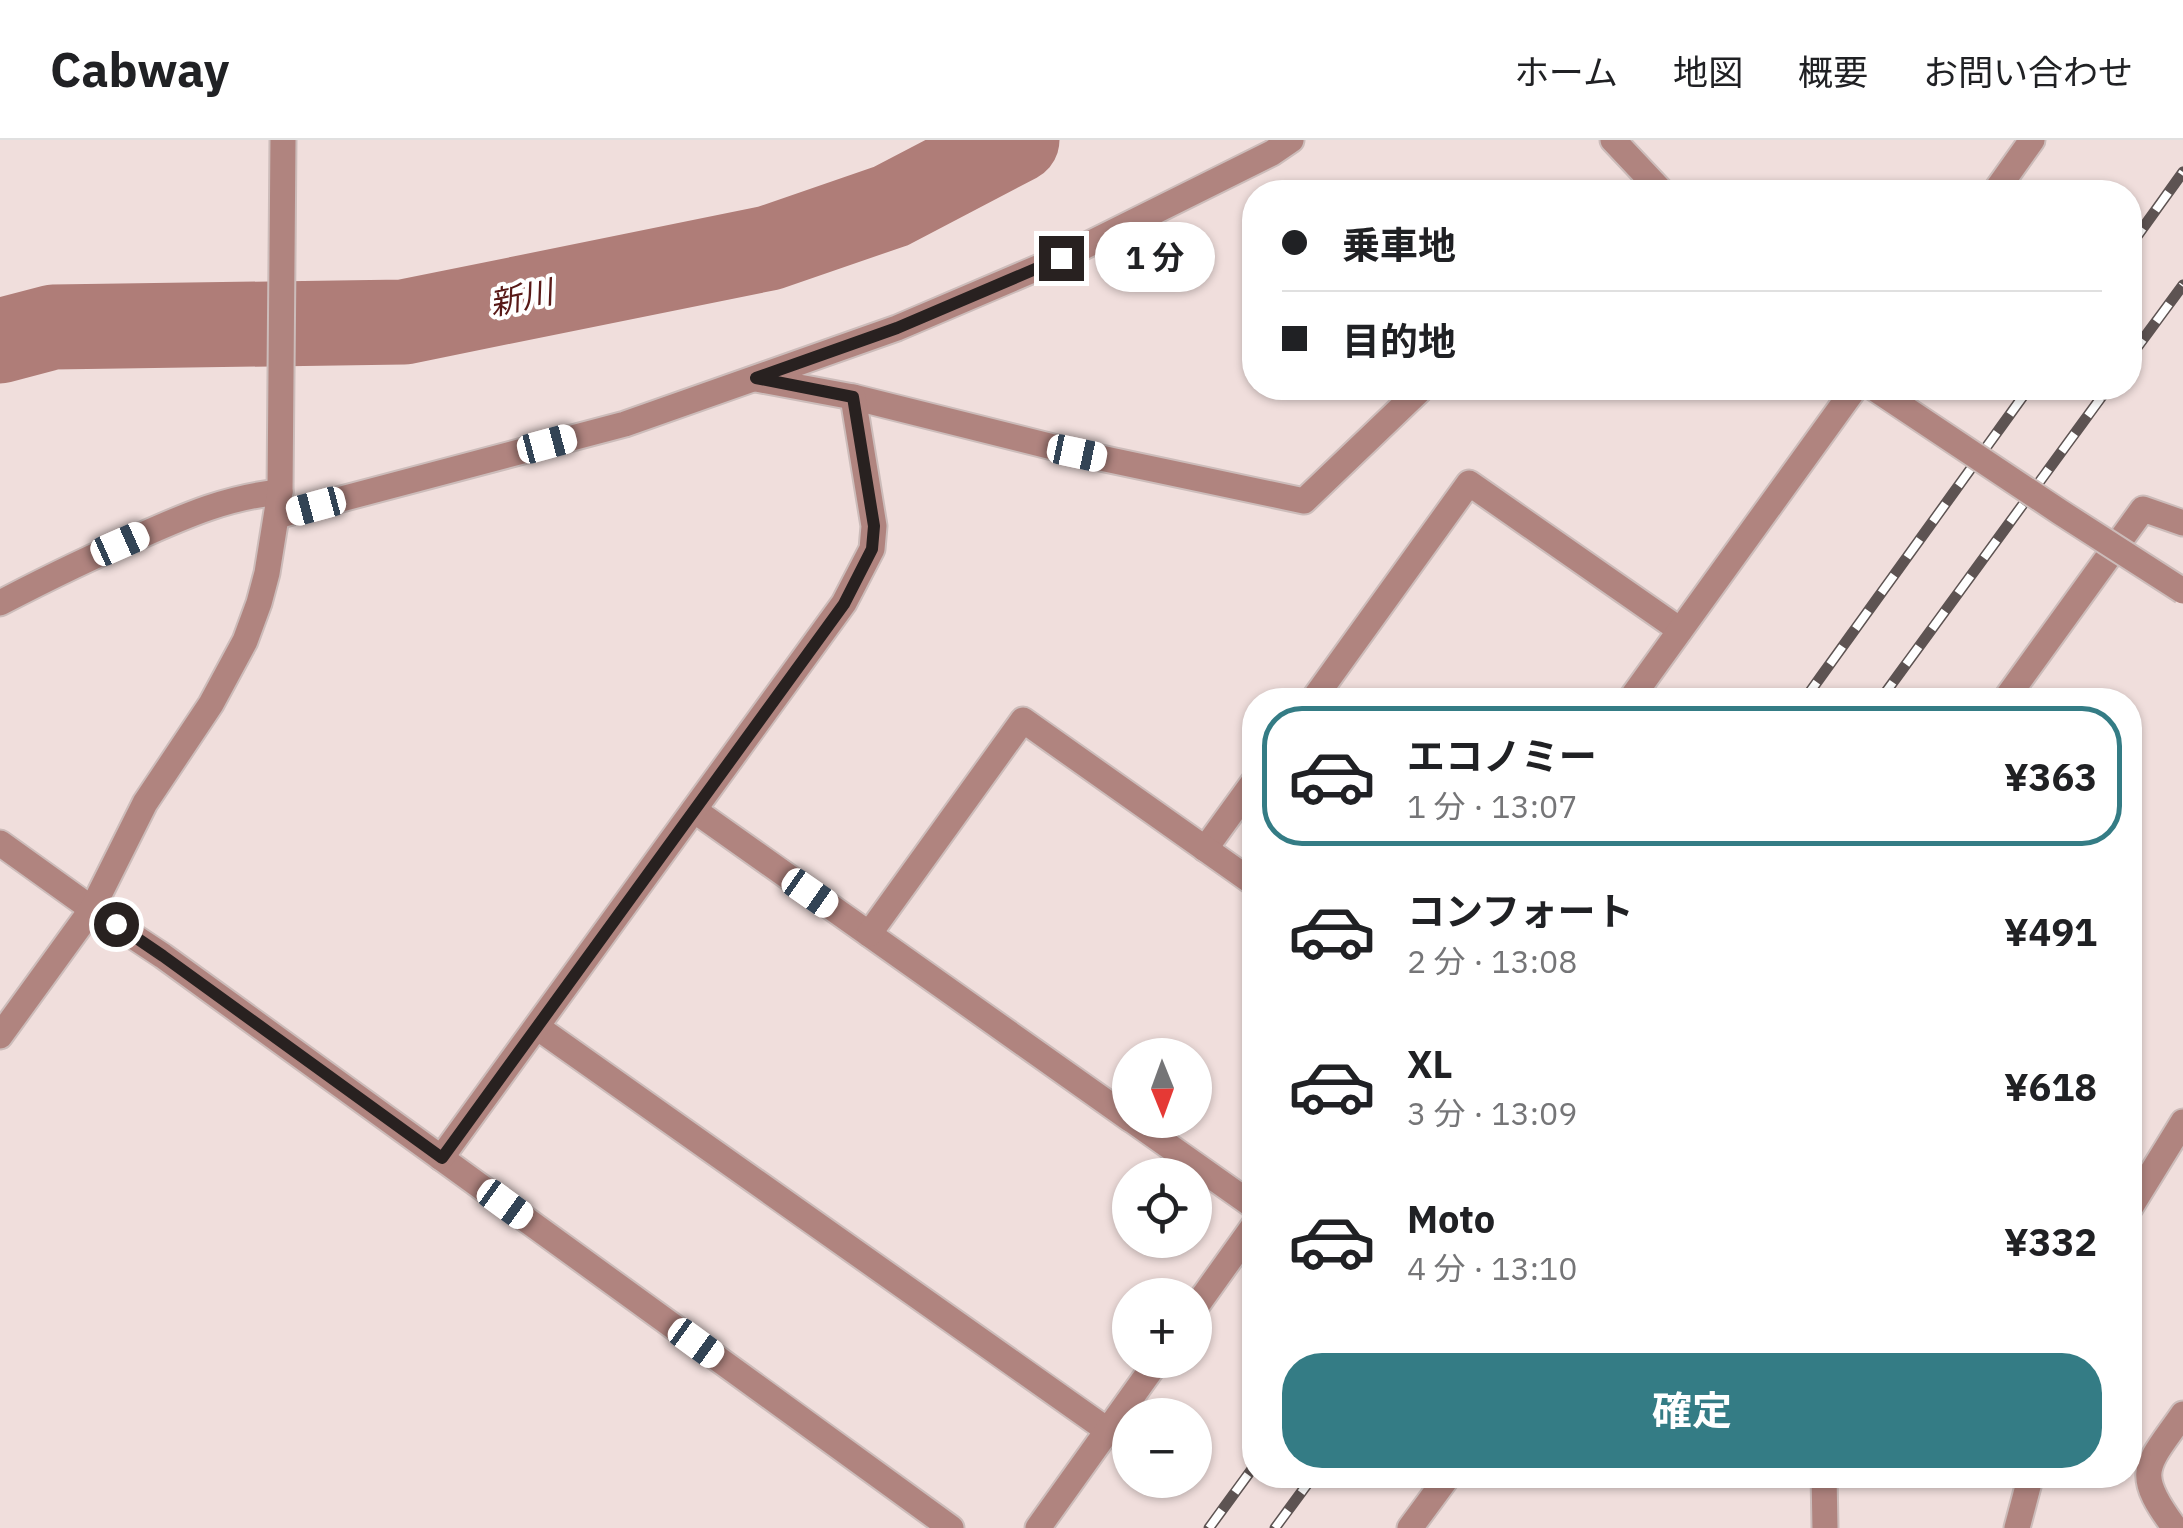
<!DOCTYPE html>
<html lang="ja">
<meta charset="utf-8">
<style>
:root{--surface:#fff;--page:#f6f6f6;--text:#202124;--muted:#757577;--line:#e0e0e0;--accent:#347c85}
body{margin:0;font-family:"IBM Plex Sans","Noto Sans JP",sans-serif;background:var(--page);color:var(--text);height:100vh;display:flex;flex-direction:column;font-size:38px;white-space:nowrap}
*{box-sizing:border-box;margin:0}
p{font-size:32px;color:var(--muted)}
.icon{flex:none;width:55px;height:55px;fill:none;stroke:currentColor;stroke-width:2;stroke-linecap:round;stroke-linejoin:round}
.map{position:relative;flex:1;overflow:hidden}
.side{position:absolute;left:1242px;top:548px;width:900px;height:800px;display:flex;flex-direction:column;background:var(--surface);border-radius:40px;box-shadow:0 2px 8px #0004}
.side>*{flex:none}
.banner{position:absolute;left:1242px;top:40px;width:900px;height:220px;border-radius:40px;box-shadow:0 2px 8px #0004;display:grid;align-content:center;height:220px;padding:0 40px;background:var(--surface)}
.needle{width:65px;rotate:179deg}
.tools{position:absolute;left:1112px;top:898px;display:grid;gap:20px}
.tools a{display:grid;place-items:center;width:100px;height:100px;border-radius:50%;background:var(--surface);box-shadow:0 2px 8px #0004;font-size:50px}
.end{position:absolute;width:45px;height:45px;margin:-22px;border:12px solid #282120;background:#fff;box-shadow:0 0 0 5px #fff}
.from{border-radius:50%}
.bubble{position:absolute;height:70px;border-radius:35px;background:var(--surface);box-shadow:0 2px 8px #0004;font-size:32px;font-weight:700;line-height:70px;text-align:center}
.car{position:absolute;width:30px;height:60px;margin:-30px -15px;border-radius:12px;box-shadow:0 0 8px 2px #0007;background:linear-gradient(#fff 24%,#345 0 40%,#fff 0 76%,#345 0 86%,#fff 0)}
.banner b{display:flex;align-items:center;gap:35px;height:95px;font-size:38px}
.banner b+b{border-top:2px solid var(--line)}
.banner i{width:25px;height:25px;background:var(--text)}
ul{padding:18px 0 0;list-style:none}
li{display:flex;align-items:center;gap:30px;height:140px;margin:0 20px 15px;padding:0 20px;border:5px solid transparent;border-radius:40px}
li div{flex:1}
li b{display:block;font-size:38px}
li em{font-style:normal;font-weight:700}
li.active{border-color:var(--accent)}
li>.icon{width:90px;height:90px;stroke-width:1.5}
.action{display:flex;gap:20px;margin-top:auto;padding:20px 40px}
.action a{flex:1;height:115px;border-radius:40px;background:var(--accent);color:#fff;font-size:40px;font-weight:700;line-height:115px;text-align:center}
header{display:flex;align-items:center;gap:60px;box-sizing:border-box;height:140px;padding:0 50px;background:var(--surface);border-bottom:2px solid var(--line)}
header strong{font-size:48px}
nav{display:flex;gap:55px;margin-inline-start:auto;font-size:35px}
.map>svg:first-child{display:block}
</style>
<header>
<strong>Cabway</strong>
<nav><a>ホーム</a><a>地図</a><a>概要</a><a>お問い合わせ</a></nav>
</header>
<div class="map">
<svg width="2183" height="1388" viewBox="0 0 2183 1388">
<rect width="100%" height="100%" fill="#f0dedc"/>
<g fill="none" stroke-linecap="round" stroke-linejoin="round">
<!-- river -->
<path stroke="#af7d78" stroke-width="85" d="M0 201 53 187 404 182 769 108 891 66 1017 0"/>
<!-- minor casing -->
<g stroke="#ccbcba" stroke-width="29">
<g id="minor">
<path d="M1613 0 1662 52"/>
<path d="M1995 52 2032 0"/>
<path d="M756 239 853 257 1077 313 1304 361 1422 248"/>
<path d="M277 376 625 284 897 188 1061 118 1272 13 1291 0"/>
<path d="M0 463C46 439 93 416 140 396 187 375 228 357 280 352"/>
<path d="M1313 560 1469 343 1680 490"/>
<path d="M1630 560 1855 248"/>
<path d="M2005 560 2143 369 2183 383"/>
<path d="M694 670 1130 979"/>
<path d="M0 703 92 769 163 816 951 1388"/>
<path d="M1205 709 1255 640"/>
<path d="M869 794 1023 580 1255 744"/>
<path d="M537 887 1107 1290"/>
<path d="M0 896 92 769 145 663 211 564 245 501 259 463 267 433 280 352 283 0"/>
<path d="M1132 980 1255 1067"/>
<path d="M441 1018 844 463 872 409 874 386 853 257"/>
<path d="M2130 1068 2183 982"/>
<path d="M1195 1168 1255 1084"/>
<path d="M1824 1335 1825 1388"/>
<path d="M1038 1388 1158 1220"/>
<path d="M1410 1388 1449 1335"/>
<path d="M2017 1388 2031 1335"/>
<path d="M2175 1388C2132 1331 2147 1326 2183 1274"/>
</g>
</g>
<!-- minor -->
<use href="#minor" stroke="#b0847f" stroke-width="25"/>
<!-- rail casing -->
<g stroke="#5d5352" stroke-width="11">
<g id="rail">
<path d="M2130 106 2183 32"/>
<path d="M2130 217 2183 145"/>
<path d="M1804 560 2029 248"/>
<path d="M1880 560 2108 248"/>
<path d="M1209 1388 1255 1325"/>
<path d="M1275 1388 1314 1335"/>
</g>
</g>
<!-- rail -->
<use href="#rail" stroke="#fff" stroke-width="8" stroke-dasharray="22" stroke-linecap="butt"/>
<!-- minor-bridge casing -->
<g stroke="#ccbcba" stroke-width="29" stroke-linecap="butt">
<path id="minor-bridge" d="M1874 248 2060 372 2183 451"/>
</g>
<!-- minor-bridge -->
<use href="#minor-bridge" stroke="#b0847f" stroke-width="25"/>
</g>
<g fill="none" stroke-linecap="round" stroke-linejoin="round">
<!-- route -->
<path stroke="#282120" stroke-width="12" d="M116 784 163 816 442 1018 844 464 872 409 874 386 853 257 756 238 897 188 1061 118"/>
</g>
<g text-anchor="middle" stroke-width="8" stroke-linejoin="round" paint-order="stroke">
<!-- water labels -->
<g font-size="32" font-style="italic" fill="#581917" stroke="#fff">
<text transform="translate(521 158) rotate(-12)" y="11">新川</text>
</g>
</g>
</svg>
<div class="tools">
<a><svg class="needle" viewBox="-14 -14 28 28"><path d="M0-13l5 13h-10z" fill="#e53935"/><path d="M0 13l5-13h-10z" fill="#757577"/></svg></a>
<a><svg class="icon" aria-label="locate" viewBox="0 0 24 24"><circle cx="12" cy="12" r="6"/><path d="M12 2v4M12 18v4M2 12h4M18 12h4"/></svg></a>
<a>+</a>
<a>−</a>
</div>
<i class="end from" style="left:116px;top:784px"></i>
<i class="end" style="left:1061px;top:118px"></i>
<div class="bubble" style="left:1095px;top:82px;width:120px">1 分</div>
<i class="car" style="left:547px;top:304px;rotate:75deg"></i>
<i class="car" style="left:1077px;top:313px;rotate:102deg"></i>
<i class="car" style="left:316px;top:366px;rotate:255deg"></i>
<i class="car" style="left:120px;top:404px;rotate:66deg"></i>
<i class="car" style="left:810px;top:753px;rotate:125deg"></i>
<i class="car" style="left:505px;top:1064px;rotate:126deg"></i>
<i class="car" style="left:696px;top:1203px;rotate:126deg"></i>
<div class="banner">
<b><i class="from"></i>乗車地</b>
<b><i></i>目的地</b>
</div>
<section class="side">
<ul>
<li class="active"><svg class="icon" aria-label="car" viewBox="0 0 24 24"><path d="M5 17H2v-5l4-1 3-4h7l3 4 3 1v5h-3M9 17h6M6 11h13"/><circle cx="7" cy="17" r="2"/><circle cx="17" cy="17" r="2"/></svg><div><b>エコノミー</b><p>1 分 · 13:07</p></div><em>¥363</em></li>
<li><svg class="icon" aria-label="car" viewBox="0 0 24 24"><path d="M5 17H2v-5l4-1 3-4h7l3 4 3 1v5h-3M9 17h6M6 11h13"/><circle cx="7" cy="17" r="2"/><circle cx="17" cy="17" r="2"/></svg><div><b>コンフォート</b><p>2 分 · 13:08</p></div><em>¥491</em></li>
<li><svg class="icon" aria-label="car" viewBox="0 0 24 24"><path d="M5 17H2v-5l4-1 3-4h7l3 4 3 1v5h-3M9 17h6M6 11h13"/><circle cx="7" cy="17" r="2"/><circle cx="17" cy="17" r="2"/></svg><div><b>XL</b><p>3 分 · 13:09</p></div><em>¥618</em></li>
<li><svg class="icon" aria-label="car" viewBox="0 0 24 24"><path d="M5 17H2v-5l4-1 3-4h7l3 4 3 1v5h-3M9 17h6M6 11h13"/><circle cx="7" cy="17" r="2"/><circle cx="17" cy="17" r="2"/></svg><div><b>Moto</b><p>4 分 · 13:10</p></div><em>¥332</em></li>
</ul>
<div class="action"><a>確定</a></div>
</section>
</div>
